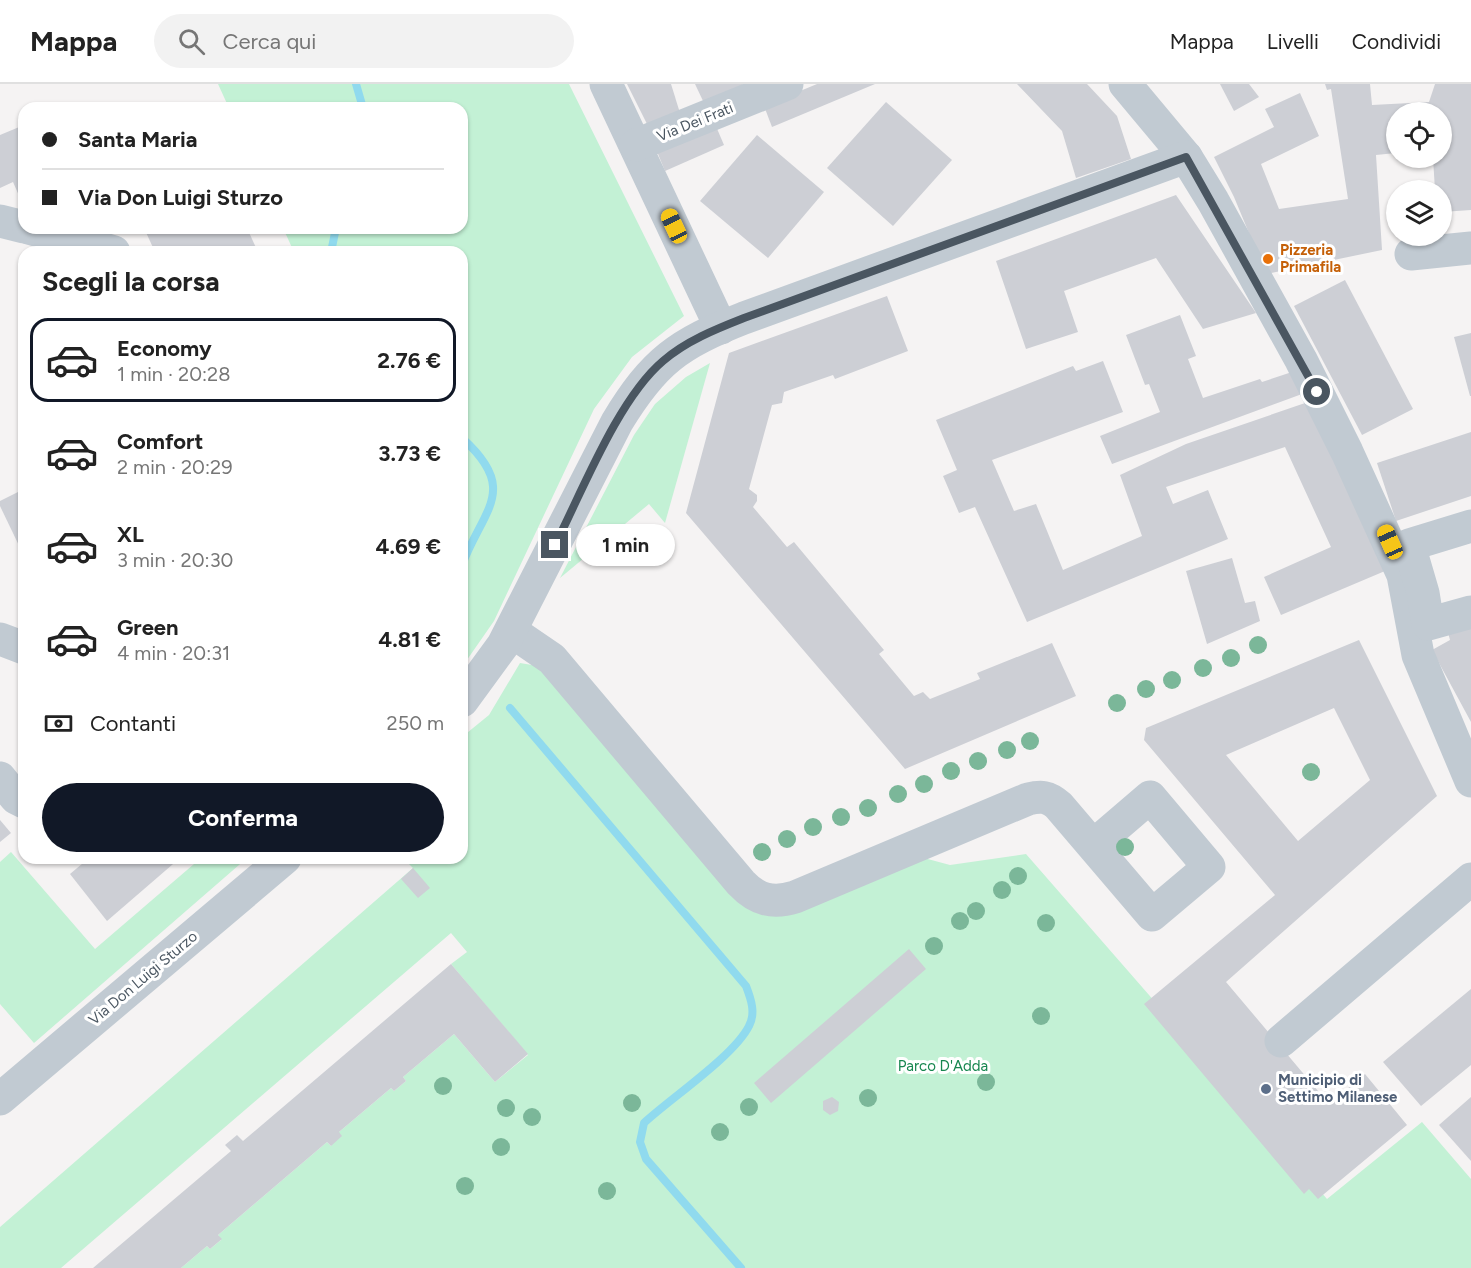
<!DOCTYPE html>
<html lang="it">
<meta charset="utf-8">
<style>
:root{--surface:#fff;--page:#f2f2f2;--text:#222;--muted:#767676;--line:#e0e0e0;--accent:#111827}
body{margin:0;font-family:Figtree,sans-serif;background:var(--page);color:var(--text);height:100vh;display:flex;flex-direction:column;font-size:22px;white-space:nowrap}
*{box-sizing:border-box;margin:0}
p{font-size:20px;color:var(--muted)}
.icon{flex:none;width:33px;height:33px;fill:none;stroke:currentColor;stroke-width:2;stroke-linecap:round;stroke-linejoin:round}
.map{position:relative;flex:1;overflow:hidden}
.sheet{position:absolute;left:18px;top:162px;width:450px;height:618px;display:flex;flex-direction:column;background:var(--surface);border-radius:18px;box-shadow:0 2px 4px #0004}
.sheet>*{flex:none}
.top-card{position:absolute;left:18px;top:18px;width:450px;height:132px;border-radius:18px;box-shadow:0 2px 4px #0004;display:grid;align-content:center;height:132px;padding:0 24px;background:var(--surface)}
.tools{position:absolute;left:1386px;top:18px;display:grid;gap:12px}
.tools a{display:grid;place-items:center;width:66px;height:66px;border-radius:50%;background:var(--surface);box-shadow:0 2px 4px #0004;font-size:30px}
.end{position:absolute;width:27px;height:27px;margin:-14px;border:8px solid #4a5661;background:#fff;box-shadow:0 0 0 3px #fff}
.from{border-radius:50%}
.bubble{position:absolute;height:42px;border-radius:21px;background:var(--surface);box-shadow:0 2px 4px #0004;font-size:20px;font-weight:700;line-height:42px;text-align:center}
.car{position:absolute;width:18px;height:36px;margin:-18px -9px;border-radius:8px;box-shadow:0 0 4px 2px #0007;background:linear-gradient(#f5c518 24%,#345 0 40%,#f5c518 0 76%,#345 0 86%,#f5c518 0)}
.top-card b{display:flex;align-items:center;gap:21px;height:57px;font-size:22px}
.top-card b+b{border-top:2px solid var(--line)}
.top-card i{width:15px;height:15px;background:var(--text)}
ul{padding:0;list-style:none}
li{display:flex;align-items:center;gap:18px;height:84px;margin:0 12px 9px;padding:0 12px;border:3px solid transparent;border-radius:18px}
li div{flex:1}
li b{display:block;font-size:22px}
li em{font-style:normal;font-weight:700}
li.selected{border-color:var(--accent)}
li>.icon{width:54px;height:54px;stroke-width:1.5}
h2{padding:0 24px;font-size:27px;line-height:72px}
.pay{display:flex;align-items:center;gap:15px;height:66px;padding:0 24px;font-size:22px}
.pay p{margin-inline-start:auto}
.primary-button{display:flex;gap:12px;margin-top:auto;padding:12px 24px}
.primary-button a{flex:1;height:69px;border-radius:36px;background:var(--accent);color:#fff;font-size:24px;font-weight:700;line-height:69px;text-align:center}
header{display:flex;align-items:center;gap:36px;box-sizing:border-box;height:84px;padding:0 30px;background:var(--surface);border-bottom:2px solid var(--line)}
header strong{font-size:28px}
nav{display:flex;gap:33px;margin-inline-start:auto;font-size:21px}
.search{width:420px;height:54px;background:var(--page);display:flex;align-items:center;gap:15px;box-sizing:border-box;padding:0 21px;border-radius:33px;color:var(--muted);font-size:22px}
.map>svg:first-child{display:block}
</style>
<header>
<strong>Mappa</strong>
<div class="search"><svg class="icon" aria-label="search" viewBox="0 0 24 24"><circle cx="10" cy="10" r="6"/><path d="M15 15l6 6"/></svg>Cerca qui</div>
<nav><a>Mappa</a><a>Livelli</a><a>Condividi</a></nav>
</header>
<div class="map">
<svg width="1471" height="1184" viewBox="0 0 1471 1184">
<rect width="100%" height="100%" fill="#f5f3f3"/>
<!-- green -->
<g fill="#c3f1d5">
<path d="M218 0H569L684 232 632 273 594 325 494 537 462 583V168H294L283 144H462V24H229Z"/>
<path d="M710 279 665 439 649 420 560 494 634 351 655 320 686 293Z"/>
<path d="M520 579 544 583 739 817 924 774 950 781 1026 770 1327 1115 1422 1038 1471 1095V1184H181L207 1162 210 1165 221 1156 218 1151 327 1058 331 1062 339 1048 391 1004 394 1007 406 997 403 993 454 950 495 998 528 971 451 880 467 868 451 849 61 1184H0V1143L413 784 403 774H462V653L489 631Z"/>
<path d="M11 768 95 865 201 774H247L34 959 0 920V778Z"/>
</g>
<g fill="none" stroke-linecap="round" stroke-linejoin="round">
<!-- stream -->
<g stroke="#90daee" stroke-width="8">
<path d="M356 0 363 24"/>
<path d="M331 168 336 144"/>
<path d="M462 354C520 406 483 425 462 481"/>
<path d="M510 624 746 902C751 915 756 929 749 942 734 972 671 1014 644 1039L640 1058 646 1075 741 1184"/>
</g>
</g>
<!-- building -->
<g fill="#cdcfd5" fill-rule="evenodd">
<path d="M627 0H671L680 29 649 44Z"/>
<path d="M695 0H744L704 19Z"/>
<path d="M817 0H875L772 43 764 22Z"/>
<path d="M1017 0H1087L1117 32 1131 75 1076 94 1062 47Z"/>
<path d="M1220 0H1249L1259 13 1234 27Z"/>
<path d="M1325 0H1370L1372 21 1429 18 1435 0H1471V126L1442 128V106H1435L1433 74H1442V28H1396V69L1376 71 1382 166 1266 190 1234 113 1214 73 1274 43 1265 25 1300 9 1319 52 1261 80 1279 125 1348 115 1331 5 1327 6Z"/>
<path d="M886 18 952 76 893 142 827 84Z"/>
<path d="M715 40 724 61 665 87 656 65Z"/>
<path d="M24 41V123L13 98 0 104V51Z"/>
<path d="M757 51 824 108 768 174 700 117Z"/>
<path d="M1176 111 1256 229 1203 245 1156 174 1064 207 1078 248 1026 265 996 177Z"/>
<path d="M144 144H247L258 168H155Z"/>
<path d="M1345 196 1413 325 1362 351 1294 222Z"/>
<path d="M887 212 908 267 835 295 833 291 784 308 782 319 772 321 749 405 757 411V417L753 423 787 463 794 458 884 566 879 570 914 612 923 608 930 615 980 595 977 589 1052 559 1076 612 905 685 686 429 729 269Z"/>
<path d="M1180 231 1196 272 1188 275 1203 314 1260 295 1262 298 1292 288 1302 310 1112 380 1100 352 1160 328 1149 300 1145 301 1126 251Z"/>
<path d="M1471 249V312H1470L1454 253Z"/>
<path d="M1103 277 1123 328 992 376 1014 427 1036 420 1063 486 1142 452 1120 391 1186 360 1308 318 1385 487 1281 531 1264 493 1331 463 1285 363 1166 403 1173 420 1208 406 1228 455 1027 538 975 423 959 429 943 392 957 386 936 336 1073 282 1076 287Z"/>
<path d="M1471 348V412L1396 437 1377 379Z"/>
<path d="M24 405V472L0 422V417Z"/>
<path d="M1232 474 1245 519 1255 517 1260 537 1207 560 1186 487Z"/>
<path d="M1471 528V638L1432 566 1450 556 1445 537Z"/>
<path d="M1359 556 1437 712 1226 898 1329 1020 1365 990 1407 1041 1318 1115 1309 1105 1304 1110 1144 920 1275 811 1144 656 1146 644ZM1334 624 1370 696 1298 757 1226 671Z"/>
<path d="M0 736 11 749 0 758Z"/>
<path d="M89 774H180L107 837 70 790Z"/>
<path d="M413 784 430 804 418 814 401 795Z"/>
<path d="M909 865 926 885 771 1019 754 999Z"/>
<path d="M451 880 528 970 495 998 454 950 403 993 406 997 394 1007 391 1004 339 1048 342 1052 331 1062 327 1058 218 1151 222 1155 210 1165 207 1162 181 1184H93L231 1067 225 1061 237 1051 243 1057Z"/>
<path d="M1471 905V981L1421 1022 1383 978Z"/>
<path d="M832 1013 839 1018 838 1027 830 1031 823 1026V1017Z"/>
<path d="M1471 1013V1077L1439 1041Z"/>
</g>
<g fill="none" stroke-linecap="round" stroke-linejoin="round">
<!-- minor -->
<g stroke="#c1cad2" stroke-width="33">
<path d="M606 0 721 244"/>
<path d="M1125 0 1186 73 1213 117 1301 276 1347 368 1403 491 1418 571 1471 697"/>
<path d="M636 61 787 0"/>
<path d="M0 137 24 143"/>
<path d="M29 144 114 168"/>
<path d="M1411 170 1471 164"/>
<path d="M1471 442 1409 461 1423 509 1428 540 1471 528"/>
<path d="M511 547 552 575 741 799C757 816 773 820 795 813L1028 715C1041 712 1048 712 1059 722L1152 831 1209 783 1150 713 1094 761"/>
<path d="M0 555 24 564"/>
<path d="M462 617 503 561 617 338C654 277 678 260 744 234L1186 73"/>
<path d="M0 694 16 714 24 718"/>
<path d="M1281 957 1471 795"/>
<path d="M0 1015 285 774"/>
</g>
</g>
<!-- trees -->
<g fill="#7bb799">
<circle cx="1258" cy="561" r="9"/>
<circle cx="1231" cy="574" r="9"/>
<circle cx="1203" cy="584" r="9"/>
<circle cx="1172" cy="596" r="9"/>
<circle cx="1146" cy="605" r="9"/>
<circle cx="1117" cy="619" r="9"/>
<circle cx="1030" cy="657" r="9"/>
<circle cx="1007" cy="666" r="9"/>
<circle cx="978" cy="677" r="9"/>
<circle cx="951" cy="687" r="9"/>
<circle cx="1311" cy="688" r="9"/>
<circle cx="924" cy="700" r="9"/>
<circle cx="898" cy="710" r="9"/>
<circle cx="868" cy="724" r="9"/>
<circle cx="841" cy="733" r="9"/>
<circle cx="813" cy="743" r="9"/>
<circle cx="787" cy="755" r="9"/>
<circle cx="1125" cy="763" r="9"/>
<circle cx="762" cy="768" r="9"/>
<circle cx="1018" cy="792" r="9"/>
<circle cx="1002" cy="806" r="9"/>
<circle cx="976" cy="827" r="9"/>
<circle cx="960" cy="837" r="9"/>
<circle cx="1046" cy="839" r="9"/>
<circle cx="934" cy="862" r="9"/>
<circle cx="1041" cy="932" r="9"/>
<circle cx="986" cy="998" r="9"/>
<circle cx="443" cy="1002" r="9"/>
<circle cx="868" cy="1014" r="9"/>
<circle cx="632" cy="1019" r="9"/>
<circle cx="749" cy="1023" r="9"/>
<circle cx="506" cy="1024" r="9"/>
<circle cx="532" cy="1033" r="9"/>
<circle cx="720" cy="1048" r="9"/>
<circle cx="501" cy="1063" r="9"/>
<circle cx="465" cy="1102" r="9"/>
<circle cx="607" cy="1107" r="9"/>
</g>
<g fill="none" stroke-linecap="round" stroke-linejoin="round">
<!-- route -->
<path stroke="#4a5661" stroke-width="8" d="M555 461C582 408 618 315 663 277 686 257 716 245 744 234L1186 73 1317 308"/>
</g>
<!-- markers -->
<circle fill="#e8710a" stroke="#fff" stroke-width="2" cx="1268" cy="175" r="6"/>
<circle fill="#5c6f8a" stroke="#fff" stroke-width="2" cx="1266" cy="1005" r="6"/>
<g text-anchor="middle" stroke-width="6" stroke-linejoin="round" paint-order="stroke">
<!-- street labels -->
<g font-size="15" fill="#4a5661" stroke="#fff">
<text transform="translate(695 38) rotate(-22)" y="5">Via Dei Frati</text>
<text transform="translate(143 894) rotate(-40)" y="5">Via Don Luigi Sturzo</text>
</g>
<!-- food labels -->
<g font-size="15" font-weight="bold" fill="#c56008" stroke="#fff" text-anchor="start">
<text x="1280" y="171">Pizzeria<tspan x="1280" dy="17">Primafila</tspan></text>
</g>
<!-- park labels -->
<g font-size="15" fill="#17864f" stroke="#fff">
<text x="943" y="987">Parco D'Adda</text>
</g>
<!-- service labels -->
<g font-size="15" font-weight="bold" fill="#4e5e75" stroke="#fff" text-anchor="start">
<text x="1278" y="1001">Municipio di<tspan x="1278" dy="17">Settimo Milanese</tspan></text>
</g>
</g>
</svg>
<div class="tools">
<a><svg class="icon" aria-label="locate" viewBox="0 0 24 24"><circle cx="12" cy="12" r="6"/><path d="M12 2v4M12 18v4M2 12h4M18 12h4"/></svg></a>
<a><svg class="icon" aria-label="layers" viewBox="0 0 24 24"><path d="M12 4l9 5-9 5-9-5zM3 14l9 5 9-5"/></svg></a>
</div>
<i class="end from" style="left:1317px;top:308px"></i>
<i class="end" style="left:555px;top:461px"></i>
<div class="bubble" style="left:576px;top:440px;width:99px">1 min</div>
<i class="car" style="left:674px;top:142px;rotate:335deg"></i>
<i class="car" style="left:1390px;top:458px;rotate:336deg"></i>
<div class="top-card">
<b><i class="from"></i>Santa Maria</b>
<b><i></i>Via Don Luigi Sturzo</b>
</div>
<section class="sheet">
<h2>Scegli la corsa</h2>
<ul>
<li class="selected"><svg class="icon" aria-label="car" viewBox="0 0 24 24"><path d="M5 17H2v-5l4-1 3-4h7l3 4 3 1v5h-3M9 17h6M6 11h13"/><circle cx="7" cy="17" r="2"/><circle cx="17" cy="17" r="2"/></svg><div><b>Economy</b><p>1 min · 20:28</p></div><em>2.76 €</em></li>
<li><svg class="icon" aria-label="car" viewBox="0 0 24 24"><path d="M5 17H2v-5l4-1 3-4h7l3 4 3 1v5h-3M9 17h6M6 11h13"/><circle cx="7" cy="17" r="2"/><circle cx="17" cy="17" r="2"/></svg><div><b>Comfort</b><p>2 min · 20:29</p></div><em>3.73 €</em></li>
<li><svg class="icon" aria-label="car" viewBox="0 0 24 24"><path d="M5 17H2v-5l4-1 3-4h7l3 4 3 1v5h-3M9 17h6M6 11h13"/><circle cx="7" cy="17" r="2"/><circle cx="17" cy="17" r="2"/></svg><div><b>XL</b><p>3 min · 20:30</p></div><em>4.69 €</em></li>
<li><svg class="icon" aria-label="car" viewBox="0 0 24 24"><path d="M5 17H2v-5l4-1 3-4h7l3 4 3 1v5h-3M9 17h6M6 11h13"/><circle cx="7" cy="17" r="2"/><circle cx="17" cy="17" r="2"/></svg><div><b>Green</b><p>4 min · 20:31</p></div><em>4.81 €</em></li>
</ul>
<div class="pay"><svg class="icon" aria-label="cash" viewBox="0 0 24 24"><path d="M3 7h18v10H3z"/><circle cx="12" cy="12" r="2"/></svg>Contanti<p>250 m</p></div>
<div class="primary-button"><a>Conferma</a></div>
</section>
</div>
